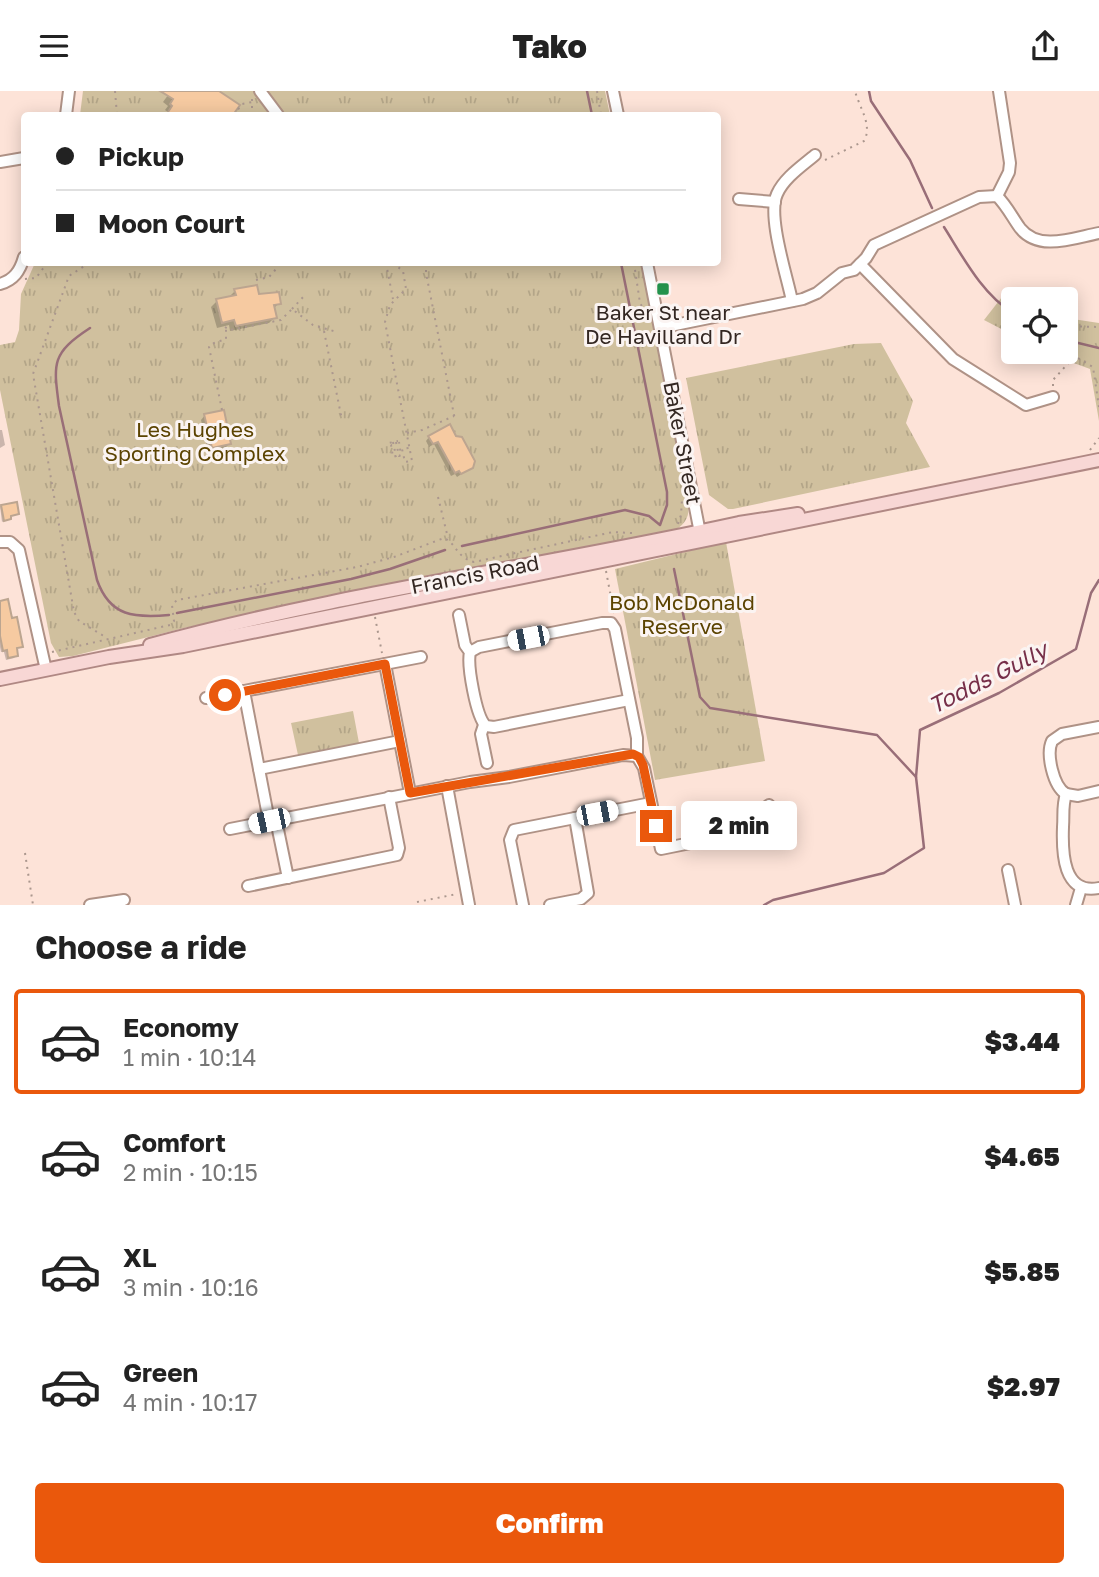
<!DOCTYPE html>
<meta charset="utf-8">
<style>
:root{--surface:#fff;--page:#f2f2f2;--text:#222;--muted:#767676;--line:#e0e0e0;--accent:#ea580c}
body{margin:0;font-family:"Golos Text",sans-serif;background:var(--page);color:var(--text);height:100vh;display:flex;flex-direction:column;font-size:26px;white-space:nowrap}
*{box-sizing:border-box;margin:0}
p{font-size:23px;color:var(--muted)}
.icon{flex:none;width:38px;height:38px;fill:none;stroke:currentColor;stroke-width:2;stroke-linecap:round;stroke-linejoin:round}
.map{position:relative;height:814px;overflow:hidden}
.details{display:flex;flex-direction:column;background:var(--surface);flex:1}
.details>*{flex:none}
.guide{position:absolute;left:21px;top:21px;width:700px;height:154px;border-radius:7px;box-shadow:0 4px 18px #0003;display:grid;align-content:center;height:154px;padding:0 35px;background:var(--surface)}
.controls{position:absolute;left:1001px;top:196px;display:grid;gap:14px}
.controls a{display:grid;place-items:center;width:77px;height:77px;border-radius:7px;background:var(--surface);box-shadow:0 4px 18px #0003;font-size:35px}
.end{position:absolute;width:32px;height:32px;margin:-16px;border:9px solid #ea580c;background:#fff;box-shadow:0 0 0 4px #fff}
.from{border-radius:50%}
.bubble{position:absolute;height:49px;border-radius:7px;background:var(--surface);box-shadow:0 4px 18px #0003;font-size:23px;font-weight:800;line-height:49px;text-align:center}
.car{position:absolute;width:21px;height:42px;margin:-21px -10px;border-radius:9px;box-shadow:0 0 5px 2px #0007;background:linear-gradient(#fff 24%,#345 0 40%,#fff 0 76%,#345 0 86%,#fff 0)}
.guide b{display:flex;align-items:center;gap:24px;height:66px;font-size:26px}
.guide b+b{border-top:2px solid var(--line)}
.guide i{width:18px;height:18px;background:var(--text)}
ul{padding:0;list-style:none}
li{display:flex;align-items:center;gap:21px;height:105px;margin:0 14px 10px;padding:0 21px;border:4px solid transparent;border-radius:7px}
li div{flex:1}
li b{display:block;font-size:26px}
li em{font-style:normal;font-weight:800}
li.on{border-color:var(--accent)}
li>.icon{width:63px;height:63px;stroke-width:1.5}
h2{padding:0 35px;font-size:32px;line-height:84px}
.cta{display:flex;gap:14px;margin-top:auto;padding:14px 35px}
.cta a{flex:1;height:80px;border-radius:7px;background:var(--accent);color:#fff;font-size:28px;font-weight:800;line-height:80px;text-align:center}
header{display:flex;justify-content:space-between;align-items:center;height:91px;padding:0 35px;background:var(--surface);font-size:32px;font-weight:800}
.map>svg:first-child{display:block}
</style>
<header><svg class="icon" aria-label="menu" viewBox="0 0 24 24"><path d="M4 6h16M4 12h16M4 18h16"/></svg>Tako<svg class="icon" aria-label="share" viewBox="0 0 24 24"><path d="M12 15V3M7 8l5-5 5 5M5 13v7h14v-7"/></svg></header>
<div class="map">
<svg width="1099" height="814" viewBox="0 0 1099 814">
<defs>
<pattern id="park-tufts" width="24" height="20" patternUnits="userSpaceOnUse" patternTransform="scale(1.75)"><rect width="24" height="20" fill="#d0c09e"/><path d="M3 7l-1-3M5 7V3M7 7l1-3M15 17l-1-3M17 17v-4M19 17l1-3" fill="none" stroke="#b3a588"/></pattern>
</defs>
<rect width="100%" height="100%" fill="#fde3d8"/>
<!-- park -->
<g fill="url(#park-tufts)">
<path d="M83 0H605L610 24H80Z"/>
<path d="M35 172H641L688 413C690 424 686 432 677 438L184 537 73 565 59 566 51 552 0 299V254L15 251 19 239 21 203Z"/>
<path d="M1009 197 1027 208H1013V244L984 229Z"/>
<path d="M1066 227 1099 232V330L1090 278 1044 261H1066Z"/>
<path d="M881 252 913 310 906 332 930 376 733 418H728L709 404 686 287 854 253Z"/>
<path d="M726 451 765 670 655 689 615 478Z"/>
<path d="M353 620 359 652 298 664 291 632Z"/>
</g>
<!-- shadow -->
<g fill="#0003">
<path d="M171 0H216L237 14 231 24H165L168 21 165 19 168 15 163 11Z"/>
<path d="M235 200 279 212 273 218 275 226 269 232 230 240 229 234 217 237 211 216 217 210 229 206Z"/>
<path d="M205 324 229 353 225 357 208 361 201 329Z"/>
<path d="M0 339H2L5 354 0 357Z"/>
<path d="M429 346 474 370 472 376 457 386 455 383 451 385 434 353 429 356 426 350Z"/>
<path d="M15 413 17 422 2 431 0 415Z"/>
<path d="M0 512 11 529 22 555 15 558 16 564 14 567 6 569 4 561H1L0 556Z"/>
</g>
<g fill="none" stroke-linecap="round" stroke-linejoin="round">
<!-- stream -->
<g stroke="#996e78" stroke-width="2.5">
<path d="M587 0 592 24"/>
<path d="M869 0 871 10 910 69 932 117"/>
<path d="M944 136C963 166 982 203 1013 222"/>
<path d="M90 237C52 262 53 271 59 315L97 489C110 526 135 527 169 524"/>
<path d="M1066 249 1099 257"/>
<path d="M462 455 625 419 649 425 660 434 667 414V401L621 172"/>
<path d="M674 478 700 606 710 617 877 644 916 686"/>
<path d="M177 522 351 488 390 478 445 459"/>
<path d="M764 814 773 809 884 782 924 757 916 686 920 639 999 602 1076 558 1091 502 1099 489"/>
</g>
</g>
<!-- building -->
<g fill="#f6caa1" stroke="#bca590" stroke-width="2">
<path d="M160 0H219L240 14 233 24H166L172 15 170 13 173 8Z"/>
<path d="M257 194 259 203 279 201 281 213 274 214 277 227 236 235 234 229 222 232 216 208 236 204 234 198Z"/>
<path d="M224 319 231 353 212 357 204 323Z"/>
<path d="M450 333 456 345 462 346 475 370 473 377 461 383 459 380 455 382 438 351 433 353 428 345Z"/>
<path d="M17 411 19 423 11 425V428L4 430 1 414Z"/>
<path d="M8 508 12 527 17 526 23 556 17 557 18 565 8 567 7 559 3 560 0 545V510Z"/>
</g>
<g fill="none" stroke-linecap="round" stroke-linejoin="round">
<!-- minor casing -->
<g stroke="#af9286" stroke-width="14">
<g id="minor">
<path d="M260 0 278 24"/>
<path d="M613 0 618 24"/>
<path d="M66 24 69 0"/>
<path d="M0 71 24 67"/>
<path d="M997 105 1009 81 1010 72 999 0"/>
<path d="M739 108 775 111"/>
<path d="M647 172 701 447"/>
<path d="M860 173 953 268 1026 314 1053 306"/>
<path d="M0 193C14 189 20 180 24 166"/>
<path d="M792 210C787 185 767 125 777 103 784 87 802 75 815 64"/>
<path d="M660 237 803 208 817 202 842 182 854 179 866 167 874 154 979 106 997 105C1007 115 1012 126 1020 137 1039 161 1073 147 1099 142"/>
<path d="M0 451H10L19 459 46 579"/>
<path d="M459 524 465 554 470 561C467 574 476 626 486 635L494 636 629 609"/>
<path d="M470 561 479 556 602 532H611L615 538 637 647V665"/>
<path d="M385 573 410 702"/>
<path d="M206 607 244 600"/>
<path d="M484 634 481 643 487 672"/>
<path d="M637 665 644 677 661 758 735 743 769 714"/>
<path d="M259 678 400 650"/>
<path d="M447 695 469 814"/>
<path d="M1066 703C1062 715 1064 724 1063 736 1062 762 1063 804 1099 797"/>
<path d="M1066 703C1053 695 1046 663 1052 650L1062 643 1099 636"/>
<path d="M1066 703 1078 705 1099 700"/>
<path d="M276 729 288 787"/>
<path d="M269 730 244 600 421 566"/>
<path d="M230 738 470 691 509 686 623 664 637 665"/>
<path d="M1008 779 1015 814"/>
<path d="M248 795 397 764 399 757 389 706"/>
<path d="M90 814 124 809"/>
<path d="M523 814 510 749 514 739 651 712"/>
<path d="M550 814 581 808 588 802 575 727"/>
<path d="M1076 814 1081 797"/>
</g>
</g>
<!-- major casing -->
<g stroke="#b08884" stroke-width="16">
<g id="major">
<path d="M150 554C344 501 543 475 739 432L798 423"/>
<path d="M0 588 109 566 183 555 1099 369"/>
</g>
</g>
<!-- path -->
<g stroke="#ab978e" stroke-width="2" stroke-dasharray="2 5" stroke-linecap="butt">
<path d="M115 0 117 24"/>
<path d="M597 0 601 24"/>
<path d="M234 24 242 13 252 11"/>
<path d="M252 24V8"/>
<path d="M825 69 864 50C873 34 859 16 855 0"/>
<path d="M56 172H68"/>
<path d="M76 172 80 176"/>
<path d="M89 172 69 185 33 283 74 521 79 530 107 547"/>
<path d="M386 172 393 208"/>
<path d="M393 172 403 180 406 198 390 214 385 231 412 370 405 371 402 358 409 357"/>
<path d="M426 172V182L455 329"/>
<path d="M634 172 640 212 647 224"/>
<path d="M25 188 36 187 47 172"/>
<path d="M256 189 269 186 277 177"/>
<path d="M292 218 305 204"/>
<path d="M1066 235 1099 236"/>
<path d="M225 236 230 239 281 229 292 218 313 234 337 241"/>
<path d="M324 240 342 329"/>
<path d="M1066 260 1093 276 1099 316"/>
<path d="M1053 295V289L1073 267"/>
<path d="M222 319 209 256 211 253 226 248V238"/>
<path d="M407 342 422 339 454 325"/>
<path d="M393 351 396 365 393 366 391 354 388 353 389 352 398 350"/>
<path d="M396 351 399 365 401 364 399 351"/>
<path d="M1090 359 1099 347"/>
<path d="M438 406 448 447"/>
<path d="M678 433 681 424 682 408"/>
<path d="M606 480 614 522"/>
<path d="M375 526 382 562"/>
<path d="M52 561 170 534 174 530 172 514 177 509 357 476 394 466 444 447C457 453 456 466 474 471L613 441 632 442"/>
<path d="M25 762 33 814"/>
<path d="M417 811 457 803"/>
</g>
<!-- minor -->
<use href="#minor" stroke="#fff" stroke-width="10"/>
<!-- major -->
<use href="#major" stroke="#f8d7d5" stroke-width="12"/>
</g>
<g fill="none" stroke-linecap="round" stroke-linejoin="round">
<!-- route -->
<path stroke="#ea580c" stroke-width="9" d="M225 604 385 573 410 702 633 663 639 666 643 674 656 735"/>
</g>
<!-- markers -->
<rect fill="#23924c" stroke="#fbf4f2" stroke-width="2.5" x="656" y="191" width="14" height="14" rx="3.5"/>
<g text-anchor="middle" stroke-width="6" stroke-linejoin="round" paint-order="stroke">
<!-- poi labels -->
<g font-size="21" fill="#332722" stroke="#fbf4f2">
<text x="663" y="229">Baker St near<tspan x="663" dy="24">De Havilland Dr</tspan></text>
</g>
<!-- park labels -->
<g font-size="21" fill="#5b4300" stroke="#fbf4f2">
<text x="195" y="346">Les Hughes<tspan x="195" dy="24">Sporting Complex</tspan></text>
<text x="682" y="519">Bob McDonald<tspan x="682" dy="24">Reserve</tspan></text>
</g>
<!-- street labels -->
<g font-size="21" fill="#332722" stroke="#fbf4f2">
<text transform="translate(682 352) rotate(79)" y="7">Baker Street</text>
<text transform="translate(475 484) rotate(-11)" y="7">Francis Road</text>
</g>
<!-- water labels -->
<g font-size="23" font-style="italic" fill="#762f49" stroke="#fbf4f2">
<text transform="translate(988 587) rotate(-27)" y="8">Todds Gully</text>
</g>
</g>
</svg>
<div class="controls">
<a><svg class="icon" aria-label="locate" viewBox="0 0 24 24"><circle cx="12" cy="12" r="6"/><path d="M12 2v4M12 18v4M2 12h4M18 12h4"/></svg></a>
</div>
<i class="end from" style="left:225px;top:604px"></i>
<i class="end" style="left:656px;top:735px"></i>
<div class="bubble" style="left:681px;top:710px;width:116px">2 min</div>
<i class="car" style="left:528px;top:547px;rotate:259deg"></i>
<i class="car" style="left:597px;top:722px;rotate:79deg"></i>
<i class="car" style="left:269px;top:730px;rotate:258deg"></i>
<div class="guide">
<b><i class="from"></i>Pickup</b>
<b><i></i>Moon Court</b>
</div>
</div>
<section class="details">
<h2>Choose a ride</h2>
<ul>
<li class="on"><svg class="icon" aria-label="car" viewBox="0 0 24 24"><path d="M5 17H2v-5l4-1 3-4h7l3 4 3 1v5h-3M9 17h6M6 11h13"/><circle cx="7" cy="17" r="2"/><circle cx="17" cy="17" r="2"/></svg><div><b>Economy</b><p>1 min · 10:14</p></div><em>$3.44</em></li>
<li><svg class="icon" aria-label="car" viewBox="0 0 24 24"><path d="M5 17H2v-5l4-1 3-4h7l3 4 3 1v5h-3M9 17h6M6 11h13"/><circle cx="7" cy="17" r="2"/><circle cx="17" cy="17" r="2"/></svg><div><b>Comfort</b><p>2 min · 10:15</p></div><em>$4.65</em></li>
<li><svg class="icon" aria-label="car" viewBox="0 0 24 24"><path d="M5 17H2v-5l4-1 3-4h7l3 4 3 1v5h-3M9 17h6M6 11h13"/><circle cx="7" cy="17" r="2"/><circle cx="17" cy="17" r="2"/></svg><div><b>XL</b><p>3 min · 10:16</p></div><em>$5.85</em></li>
<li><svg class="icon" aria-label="car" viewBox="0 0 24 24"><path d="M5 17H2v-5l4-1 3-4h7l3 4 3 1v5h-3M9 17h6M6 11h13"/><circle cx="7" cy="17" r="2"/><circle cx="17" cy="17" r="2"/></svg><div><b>Green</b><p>4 min · 10:17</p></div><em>$2.97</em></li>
</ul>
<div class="cta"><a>Confirm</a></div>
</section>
